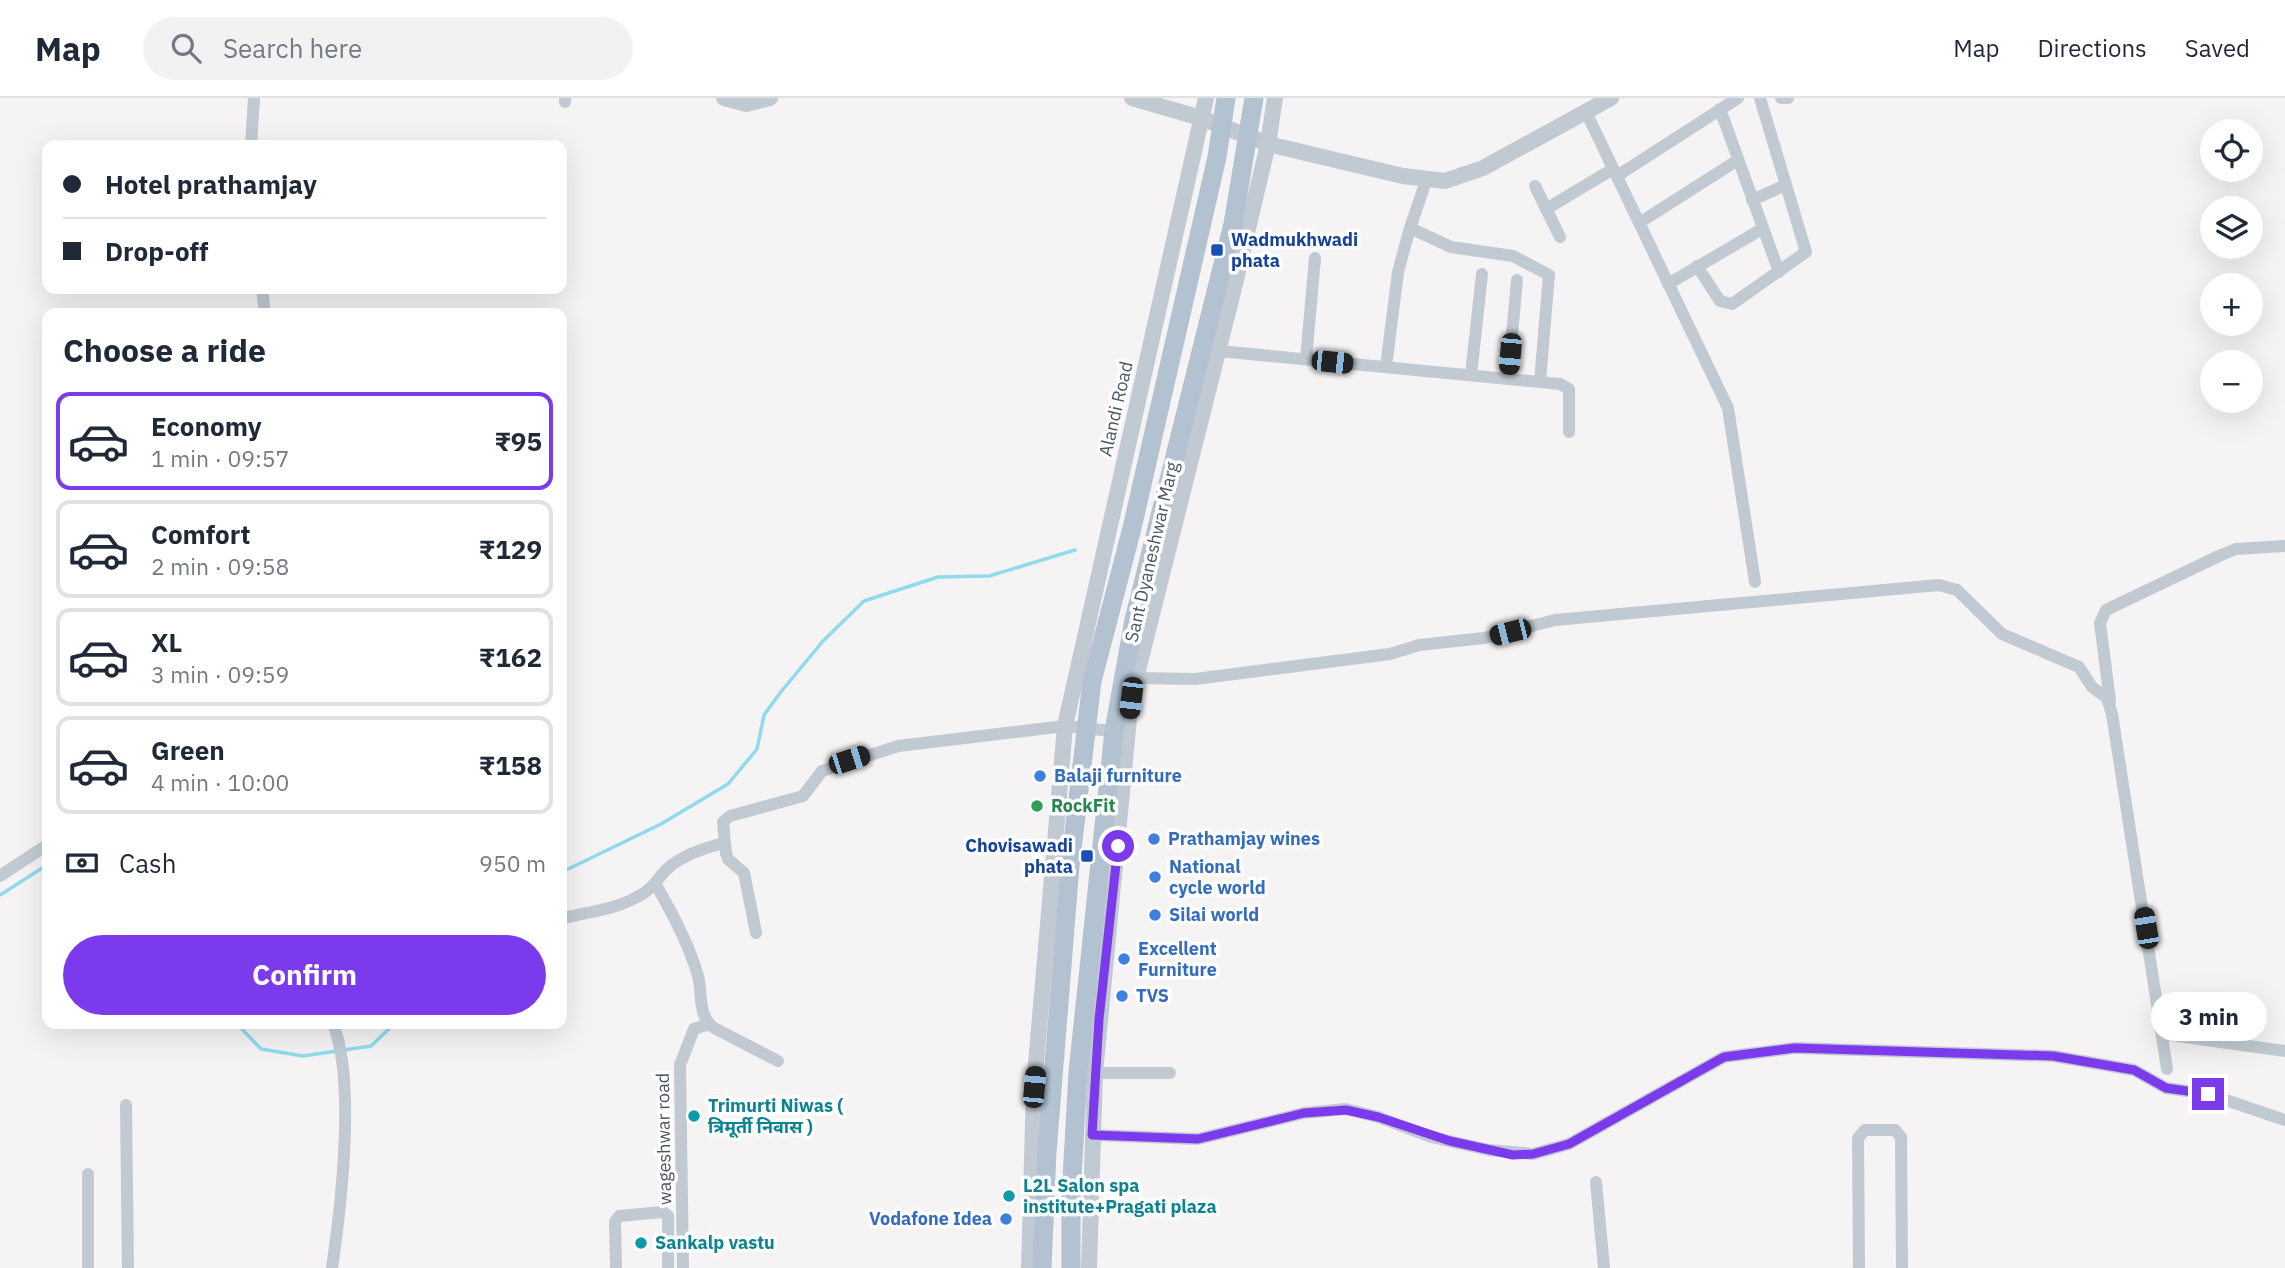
<!DOCTYPE html>
<meta charset="utf-8">
<style>
:root{--surface:#fff;--page:#f2f2f3;--text:#1f2937;--muted:#747a83;--line:#e0e1e3;--accent:#7c3aed}
body{margin:0;font-family:"IBM Plex Sans","Noto Sans Devanagari",sans-serif;background:var(--page);color:var(--text);height:100vh;display:flex;flex-direction:column;font-size:26px;white-space:nowrap}
*{box-sizing:border-box;margin:0}
p{font-size:23px;color:var(--muted)}
.icon{flex:none;width:38px;height:38px;fill:none;stroke:currentColor;stroke-width:2;stroke-linecap:round;stroke-linejoin:round}
.map{position:relative;flex:1;overflow:hidden}
.drawer{position:absolute;left:42px;top:210px;width:525px;height:721px;display:flex;flex-direction:column;background:var(--surface);border-radius:14px;box-shadow:0 7px 28px #0002}
.drawer>*{flex:none}
.hud{position:absolute;left:42px;top:42px;width:525px;height:154px;border-radius:14px;box-shadow:0 7px 28px #0002;display:grid;align-content:center;height:154px;padding:0 21px;background:var(--surface)}
.buttons{position:absolute;left:2200px;top:21px;display:grid;gap:14px}
.buttons a{display:grid;place-items:center;width:63px;height:63px;border-radius:50%;background:var(--surface);box-shadow:0 7px 28px #0002;font-size:35px}
.end{position:absolute;width:32px;height:32px;margin:-16px;border:9px solid #7c3aed;background:#fff;box-shadow:0 0 0 4px #fff}
.from{border-radius:50%}
.bubble{position:absolute;height:49px;border-radius:24px;background:var(--surface);box-shadow:0 7px 28px #0002;font-size:23px;font-weight:700;line-height:49px;text-align:center}
.car{position:absolute;width:21px;height:42px;margin:-21px -10px;border-radius:9px;box-shadow:0 0 5px 2px #0007;background:linear-gradient(#222 24%,#8ab4d8 0 40%,#222 0 76%,#8ab4d8 0 86%,#222 0)}
.hud b{display:flex;align-items:center;gap:24px;height:66px;font-size:26px}
.hud b+b{border-top:2px solid var(--line)}
.hud i{width:18px;height:18px;background:var(--text)}
ul{padding:0;list-style:none}
li{display:flex;align-items:center;gap:21px;height:98px;margin:0 14px 10px;padding:0 7px;border:4px solid var(--line);border-radius:14px}
li div{flex:1}
li b{display:block;font-size:26px}
li em{font-style:normal;font-weight:700}
li.selected{border-color:var(--accent)}
li>.icon{width:63px;height:63px;stroke-width:1.5}
h2{padding:0 21px;font-size:32px;line-height:84px}
.pay{display:flex;align-items:center;gap:18px;height:77px;padding:0 21px;font-size:26px}
.pay p{margin-inline-start:auto}
.cta{display:flex;gap:14px;margin-top:auto;padding:14px 21px}
.cta a{flex:1;height:80px;border-radius:42px;background:var(--accent);color:#fff;font-size:28px;font-weight:700;line-height:80px;text-align:center}
header{display:flex;align-items:center;gap:42px;box-sizing:border-box;height:98px;padding:0 35px;background:var(--surface);border-bottom:2px solid var(--line)}
header strong{font-size:33px}
nav{display:flex;gap:38px;margin-inline-start:auto;font-size:24px}
.search{width:490px;height:63px;background:var(--page);display:flex;align-items:center;gap:18px;box-sizing:border-box;padding:0 24px;border-radius:38px;color:var(--muted);font-size:26px}
.map>svg:first-child{display:block}
</style>
<header>
<strong>Map</strong>
<div class="search"><svg class="icon" aria-label="search" viewBox="0 0 24 24"><circle cx="10" cy="10" r="6"/><path d="M15 15l6 6"/></svg>Search here</div>
<nav><a>Map</a><a>Directions</a><a>Saved</a></nav>
</header>
<div class="map">
<svg width="2285" height="1170" viewBox="0 0 2285 1170">
<rect width="100%" height="100%" fill="#f5f3f3"/>
<g fill="none" stroke-linecap="round" stroke-linejoin="round">
<!-- stream -->
<g stroke="#90daee" stroke-width="3.5">
<path d="M562 774 661 726 728 686 757 651 764 617 780 595 823 543 864 503 938 479 989 478 1075 452"/>
<path d="M0 797 47 767"/>
<path d="M237 926 261 951 303 958 371 948 394 926"/>
</g>
<!-- minor -->
<g stroke="#c1cad2" stroke-width="12">
<path d="M565 0V4"/>
<path d="M1781 0H1788"/>
<path d="M1720 11 1779 174"/>
<path d="M1586 14 1728 310 1755 484"/>
<path d="M251 47 254 0"/>
<path d="M1617 78 1738 0"/>
<path d="M1426 83 1410 130 1451 149 1513 158 1549 177 1540 283"/>
<path d="M1535 88 1560 139"/>
<path d="M1752 102 1786 87"/>
<path d="M1546 111 1613 71"/>
<path d="M1639 125 1738 62"/>
<path d="M1697 168 1720 203 1732 206 1806 154 1760 0"/>
<path d="M1668 186 1762 131"/>
<path d="M262 191 265 215"/>
<path d="M1219 253 1560 286 1569 291V334"/>
<path d="M1306 261 1315 160"/>
<path d="M1386 269 1398 174 1410 130"/>
<path d="M1471 277 1482 176"/>
<path d="M1508 280 1517 182"/>
<path d="M1136 580 1195 581 1390 556 1419 547 1484 540 1555 522 1939 487 1957 492 2002 536 2079 569 2092 589 2107 600 2112 616 2167 971"/>
<path d="M2110 603 2100 525 2106 512 2221 457 2236 451 2285 448"/>
<path d="M0 778 47 747"/>
<path d="M656 787C673 816 689 846 698 878 703 897 697 917 714 930L778 963"/>
<path d="M562 820C591 814 619 811 644 795 655 788 658 780 666 772 680 758 706 749 725 745"/>
<path d="M756 835 744 775 728 761 726 755 723 724 730 718 803 698 822 673 898 648 1065 628 1120 634"/>
<path d="M2163 936 2285 953"/>
<path d="M1095 975H1170"/>
<path d="M126 1007 128 1170"/>
<path d="M1092 1037 1198 1041 1304 1015 1346 1011 1378 1019 1431 1039 1489 1052 1533 1056 1569 1046 1724 959 1795 950 2053 958 2134 972 2166 990 2208 996 2285 1022"/>
<path d="M1596 1084 1604 1170"/>
<path d="M88 1170V1076"/>
<path d="M332 1170C341 1109 356 982 333 926"/>
<path d="M616 1170 615 1124 619 1118 663 1114 668 1118V1170"/>
<path d="M683 1170 680 967 694 931 709 926"/>
<path d="M1859 1170 1858 1040 1865 1032H1895L1901 1039 1902 1170"/>
</g>
<!-- tertiary -->
<g stroke="#c1cad2" stroke-width="16">
<path d="M724 0 746 6 770 0"/>
<path d="M1132 0 1201 20 1268 46 1403 78 1445 83 1483 70 1611 0"/>
<path d="M1029 1170 1034 989 1065 628 1206 0"/>
<path d="M1089 1170 1095 975 1131 600 1234 190 1268 46 1275 0"/>
</g>
<!-- primary -->
<g stroke="#b3c2d1" stroke-width="19">
<path d="M1042 1170 1047 1054 1070 768 1092 583 1132 430 1217 59 1226 0"/>
<path d="M1071 1170V1098L1078 974 1114 633 1134 522 1233 126 1254 0"/>
</g>
</g>
<g fill="none" stroke-linecap="round" stroke-linejoin="round">
<!-- route -->
<path stroke="#7c3aed" stroke-width="9" d="M1118 748 1099 921 1092 1037 1198 1041 1304 1015 1346 1012 1378 1019 1450 1043 1513 1057 1533 1056 1569 1046 1724 959 1795 950 2053 958 2134 972 2166 990 2208 996"/>
</g>
<!-- markers -->
<g fill="#1a4fb4" stroke="#fff" stroke-width="2.5">
<rect x="1210" y="145" width="14" height="14" rx="3.5"/>
<rect x="1080" y="751" width="14" height="14" rx="3.5"/>
</g>
<g fill="#3f7fe0" stroke="#fff" stroke-width="2.5">
<circle cx="1040" cy="678" r="7"/>
<circle cx="1154" cy="741" r="7"/>
<circle cx="1155" cy="779" r="7"/>
<circle cx="1155" cy="817" r="7"/>
<circle cx="1124" cy="861" r="7"/>
<circle cx="1122" cy="898" r="7"/>
<circle cx="1006" cy="1121" r="7"/>
</g>
<circle fill="#2e9e5b" stroke="#fff" stroke-width="2.5" cx="1037" cy="708" r="7"/>
<g fill="#0f9aa8" stroke="#fff" stroke-width="2.5">
<circle cx="694" cy="1018" r="7"/>
<circle cx="1009" cy="1098" r="7"/>
<circle cx="641" cy="1145" r="7"/>
</g>
<g text-anchor="middle" stroke-width="7" stroke-linejoin="round" paint-order="stroke">
<!-- transit labels -->
<g font-size="18" font-weight="bold" fill="#164399" stroke="#fff" text-anchor="start">
<text x="1231" y="148">Wadmukhwadi<tspan x="1231" dy="21">phata</tspan></text>
<text x="1073" y="754" text-anchor="end">Chovisawadi<tspan x="1073" dy="21">phata</tspan></text>
</g>
<!-- street labels -->
<g font-size="18" fill="#4a5661" stroke="#fff">
<text transform="translate(1116 311) rotate(-77)" y="6">Alandi Road</text>
<text transform="translate(1152 454) rotate(-77)" y="6">Sant Dyaneshwar Marg</text>
<text transform="translate(664 1041) rotate(-91)" y="6">wageshwar road</text>
</g>
<!-- shop labels -->
<g font-size="18" font-weight="bold" fill="#366cbe" stroke="#fff" text-anchor="start">
<text x="1054" y="684">Balaji furniture</text>
<text x="1168" y="747">Prathamjay wines</text>
<text x="1169" y="775">National<tspan x="1169" dy="21">cycle world</tspan></text>
<text x="1169" y="823">Silai world</text>
<text x="1138" y="857">Excellent<tspan x="1138" dy="21">Furniture</tspan></text>
<text x="1136" y="904">TVS</text>
<text x="992" y="1127" text-anchor="end">Vodafone Idea</text>
</g>
<!-- leisure labels -->
<g font-size="18" font-weight="bold" fill="#27864d" stroke="#fff" text-anchor="start">
<text x="1051" y="714">RockFit</text>
</g>
<!-- culture labels -->
<g font-size="18" font-weight="bold" fill="#0d838f" stroke="#fff" text-anchor="start">
<text x="708" y="1014">Trimurti Niwas (<tspan x="708" dy="21">त्रिमूर्ती निवास )</tspan></text>
<text x="1023" y="1094">L2L Salon spa<tspan x="1023" dy="21">institute+Pragati plaza</tspan></text>
<text x="655" y="1151">Sankalp vastu</text>
</g>
</g>
</svg>
<div class="buttons">
<a><svg class="icon" aria-label="locate" viewBox="0 0 24 24"><circle cx="12" cy="12" r="6"/><path d="M12 2v4M12 18v4M2 12h4M18 12h4"/></svg></a>
<a><svg class="icon" aria-label="layers" viewBox="0 0 24 24"><path d="M12 4l9 5-9 5-9-5zM3 14l9 5 9-5"/></svg></a>
<a>+</a>
<a>−</a>
</div>
<i class="end from" style="left:1118px;top:748px"></i>
<i class="end" style="left:2208px;top:996px"></i>
<div class="bubble" style="left:2151px;top:894px;width:116px">3 min</div>
<i class="car" style="left:1510px;top:256px;rotate:185deg"></i>
<i class="car" style="left:1332px;top:264px;rotate:96deg"></i>
<i class="car" style="left:1510px;top:534px;rotate:256deg"></i>
<i class="car" style="left:1131px;top:600px;rotate:187deg"></i>
<i class="car" style="left:849px;top:662px;rotate:72deg"></i>
<i class="car" style="left:2146px;top:830px;rotate:351deg"></i>
<i class="car" style="left:1034px;top:989px;rotate:5deg"></i>
<div class="hud">
<b><i class="from"></i>Hotel prathamjay</b>
<b><i></i>Drop-off</b>
</div>
<section class="drawer">
<h2>Choose a ride</h2>
<ul>
<li class="selected"><svg class="icon" aria-label="car" viewBox="0 0 24 24"><path d="M5 17H2v-5l4-1 3-4h7l3 4 3 1v5h-3M9 17h6M6 11h13"/><circle cx="7" cy="17" r="2"/><circle cx="17" cy="17" r="2"/></svg><div><b>Economy</b><p>1 min · 09:57</p></div><em>₹95</em></li>
<li><svg class="icon" aria-label="car" viewBox="0 0 24 24"><path d="M5 17H2v-5l4-1 3-4h7l3 4 3 1v5h-3M9 17h6M6 11h13"/><circle cx="7" cy="17" r="2"/><circle cx="17" cy="17" r="2"/></svg><div><b>Comfort</b><p>2 min · 09:58</p></div><em>₹129</em></li>
<li><svg class="icon" aria-label="car" viewBox="0 0 24 24"><path d="M5 17H2v-5l4-1 3-4h7l3 4 3 1v5h-3M9 17h6M6 11h13"/><circle cx="7" cy="17" r="2"/><circle cx="17" cy="17" r="2"/></svg><div><b>XL</b><p>3 min · 09:59</p></div><em>₹162</em></li>
<li><svg class="icon" aria-label="car" viewBox="0 0 24 24"><path d="M5 17H2v-5l4-1 3-4h7l3 4 3 1v5h-3M9 17h6M6 11h13"/><circle cx="7" cy="17" r="2"/><circle cx="17" cy="17" r="2"/></svg><div><b>Green</b><p>4 min · 10:00</p></div><em>₹158</em></li>
</ul>
<div class="pay"><svg class="icon" aria-label="cash" viewBox="0 0 24 24"><path d="M3 7h18v10H3z"/><circle cx="12" cy="12" r="2"/></svg>Cash<p>950 m</p></div>
<div class="cta"><a>Confirm</a></div>
</section>
</div>
